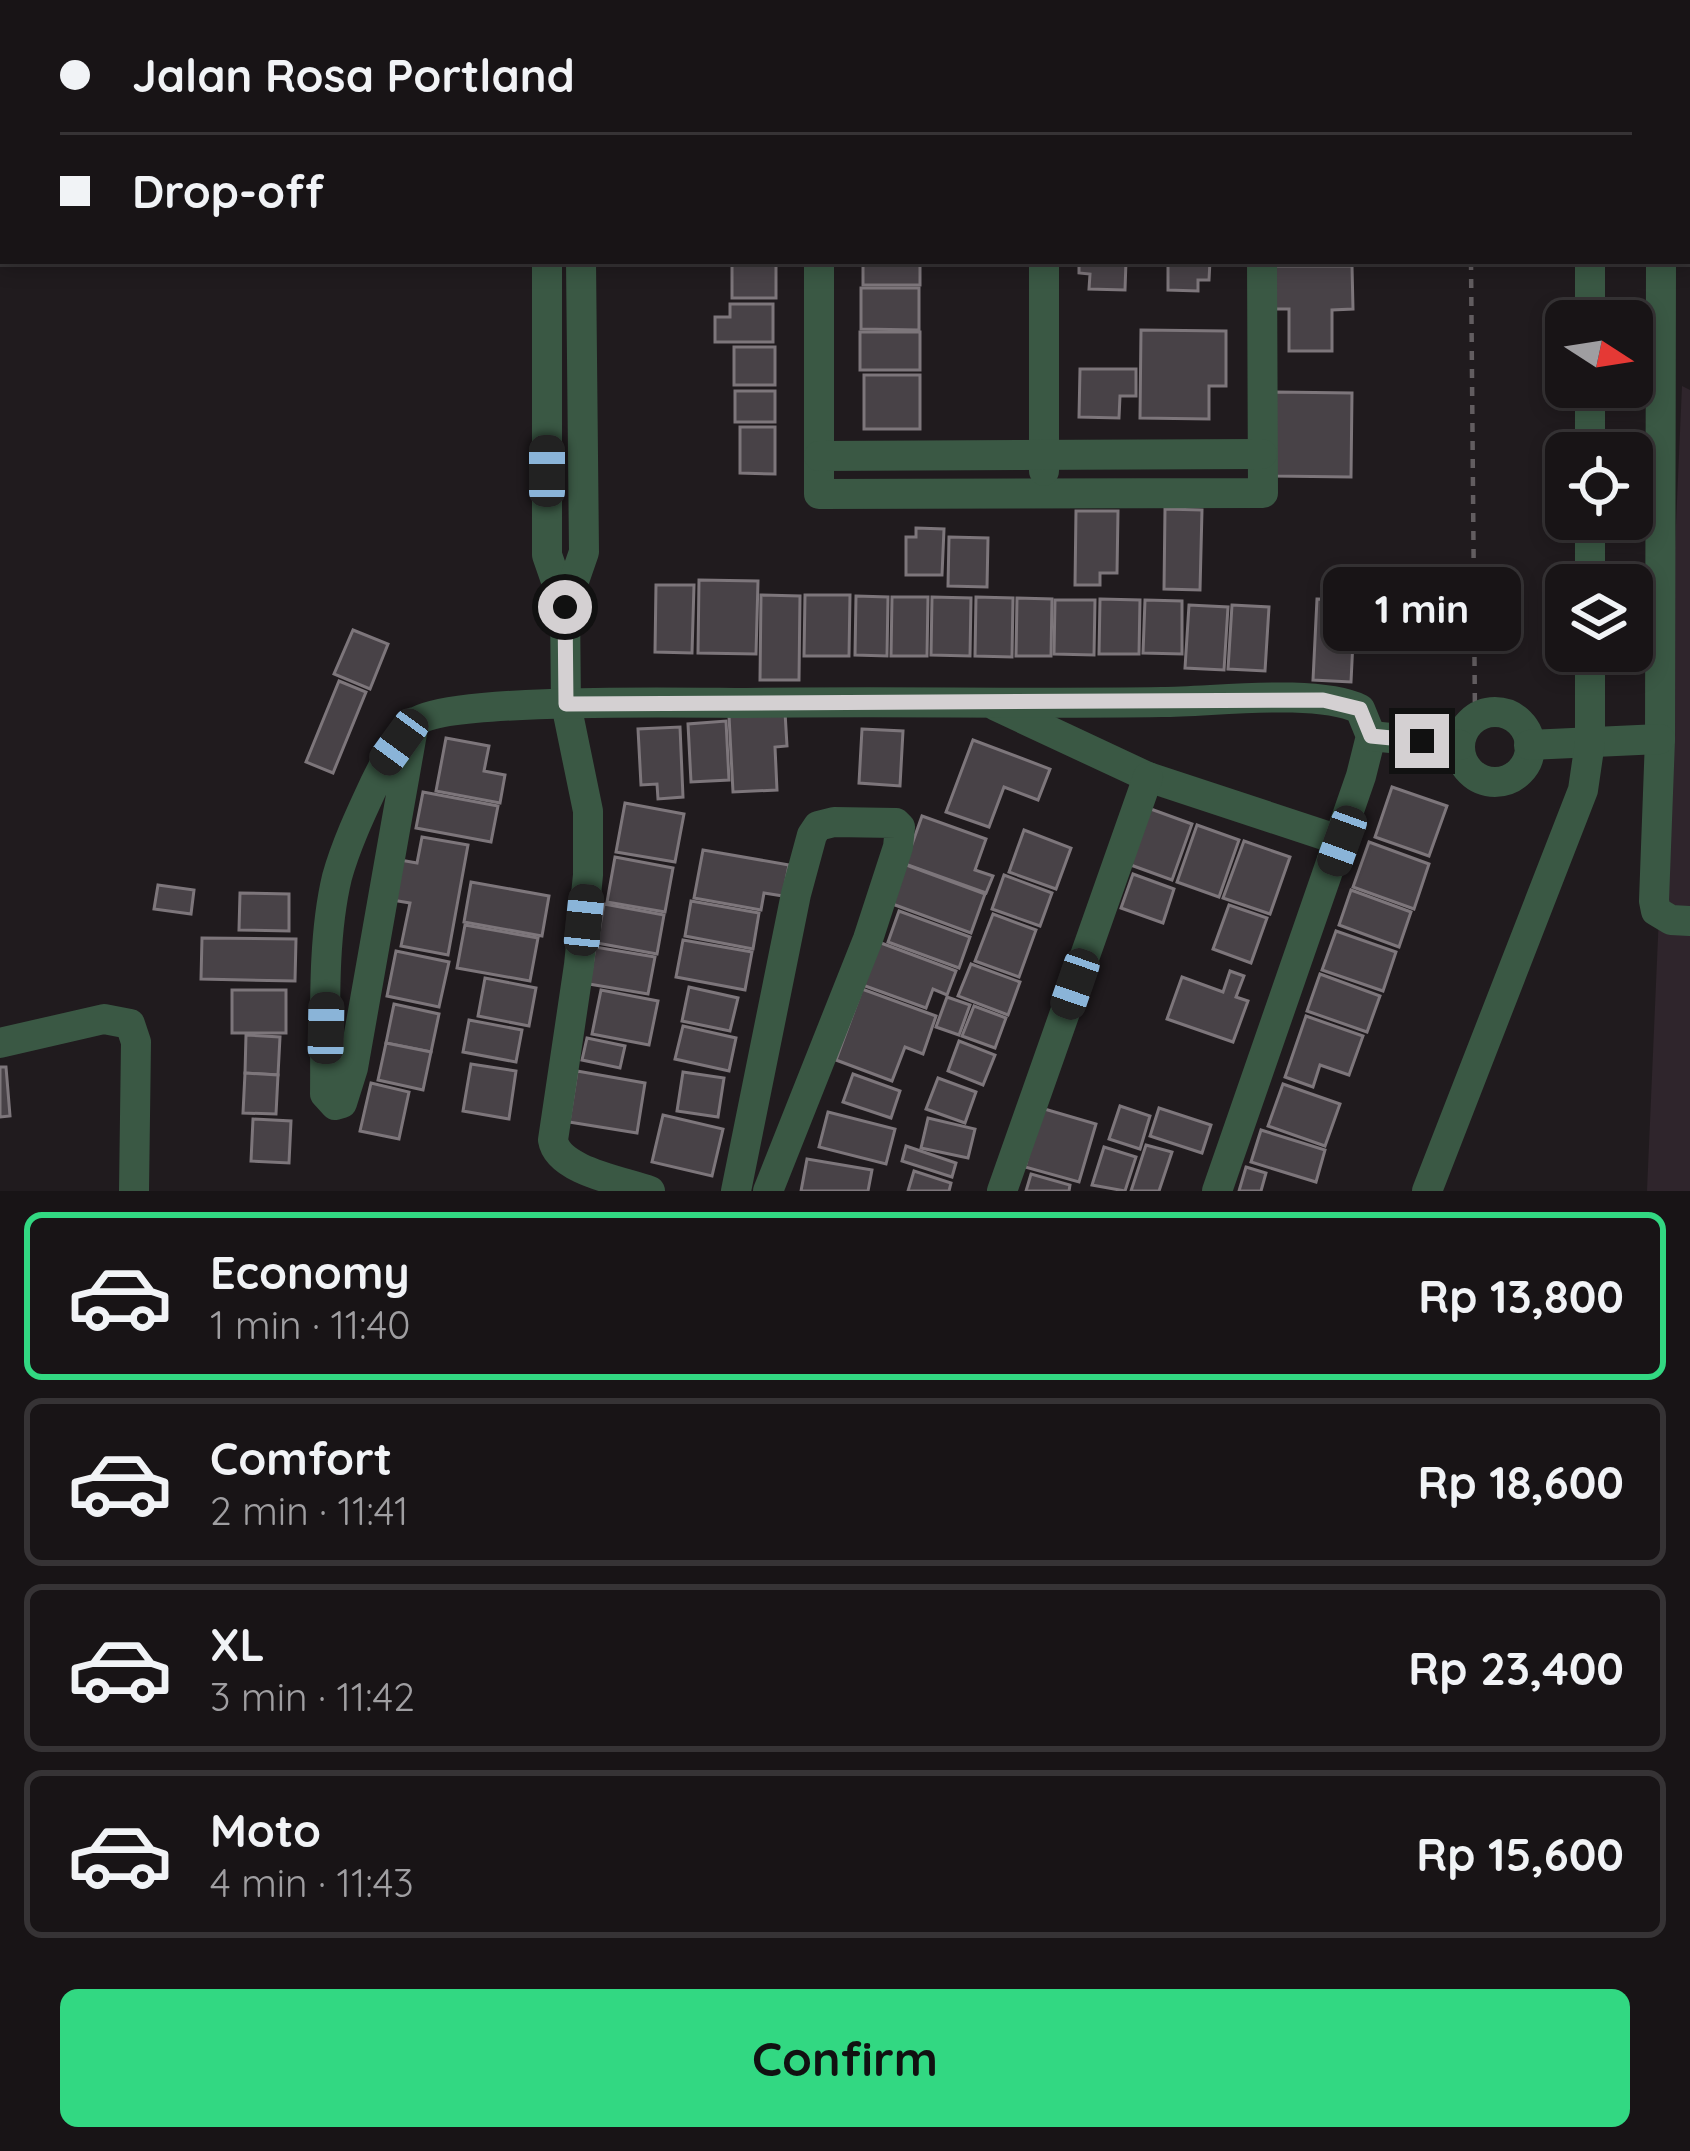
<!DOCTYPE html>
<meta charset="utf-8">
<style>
:root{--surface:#181416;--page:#252123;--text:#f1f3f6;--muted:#9f9ea1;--line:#363335;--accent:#32d882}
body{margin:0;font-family:Quicksand,sans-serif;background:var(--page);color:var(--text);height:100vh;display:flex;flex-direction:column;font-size:45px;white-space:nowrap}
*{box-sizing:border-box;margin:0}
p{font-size:39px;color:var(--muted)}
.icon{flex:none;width:66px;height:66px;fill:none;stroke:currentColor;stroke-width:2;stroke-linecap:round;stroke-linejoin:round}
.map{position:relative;height:1191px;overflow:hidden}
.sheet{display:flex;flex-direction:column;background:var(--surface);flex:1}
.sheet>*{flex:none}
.banner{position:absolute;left:0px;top:0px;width:1692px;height:264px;box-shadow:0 6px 18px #0003,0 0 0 3px var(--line);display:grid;align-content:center;height:264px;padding:0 60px;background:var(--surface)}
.needle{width:78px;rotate:102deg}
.controls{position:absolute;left:1545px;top:300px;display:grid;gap:24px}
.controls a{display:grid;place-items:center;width:108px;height:108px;border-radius:18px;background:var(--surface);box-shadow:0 6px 18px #0003,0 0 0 3px var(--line);font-size:60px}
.end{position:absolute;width:54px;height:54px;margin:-27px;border:15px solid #d4d0d2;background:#111;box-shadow:0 0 0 6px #111}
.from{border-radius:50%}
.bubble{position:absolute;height:84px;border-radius:18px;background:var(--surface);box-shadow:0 6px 18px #0003,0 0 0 3px var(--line);font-size:39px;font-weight:700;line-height:84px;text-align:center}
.car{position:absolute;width:36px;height:72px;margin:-36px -18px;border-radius:15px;box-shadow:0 0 9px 3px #0007;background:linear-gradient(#222 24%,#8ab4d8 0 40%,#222 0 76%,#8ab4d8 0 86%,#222 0)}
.banner b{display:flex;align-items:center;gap:42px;height:114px;font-size:45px}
.banner b+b{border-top:3px solid var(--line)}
.banner i{width:30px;height:30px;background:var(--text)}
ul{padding:21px 0 0;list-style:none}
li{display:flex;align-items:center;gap:36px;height:168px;margin:0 24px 18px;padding:0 36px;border:6px solid var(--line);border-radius:18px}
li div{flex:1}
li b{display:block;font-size:45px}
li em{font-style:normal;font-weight:700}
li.current{border-color:var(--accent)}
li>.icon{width:108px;height:108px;stroke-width:1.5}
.primary-button{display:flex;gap:24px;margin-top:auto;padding:24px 60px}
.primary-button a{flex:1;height:138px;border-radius:18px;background:var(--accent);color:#111;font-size:48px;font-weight:700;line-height:138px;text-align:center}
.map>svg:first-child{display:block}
</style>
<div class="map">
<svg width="1690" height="1191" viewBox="0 0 1690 1191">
<rect width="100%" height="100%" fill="#201b1e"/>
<!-- built -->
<path fill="#2f252c" d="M1682 386 1690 390V1191H1647Z"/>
<!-- building -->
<g fill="#484247" stroke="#7d767b" stroke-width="3">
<rect x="863" y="261" width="57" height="24"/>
<path d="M1079 261H1126L1125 290 1089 289 1090 274 1079 273Z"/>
<path d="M1168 261H1210L1209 280H1198V291L1168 290Z"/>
<rect x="732" y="263" width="44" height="35"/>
<path d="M1272 266H1352L1353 309 1332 310V351H1289V309H1272Z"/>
<path d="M861 288H919V330L861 329Z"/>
<path d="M730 304H773V342H715V317H730Z"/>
<path d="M1141 330 1226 331V386H1209V419L1140 418Z"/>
<rect x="860" y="332" width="60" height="38"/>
<rect x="734" y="347" width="41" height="38"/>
<path d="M1080 369H1136V396H1120L1119 418 1079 417Z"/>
<rect x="864" y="375" width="56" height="54"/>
<rect x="735" y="391" width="40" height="31"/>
<path d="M1275 392 1352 393 1351 477 1273 476Z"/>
<path d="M740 427H775V474L740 473Z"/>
<path d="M1165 509 1202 510 1200 590 1164 589Z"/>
<path d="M1076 511H1118L1117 573H1100V585H1075Z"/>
<path d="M916 528 944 529 942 575H906V537H916Z"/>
<path d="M949 537 988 538 987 587 948 586Z"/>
<path d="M699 580 758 581 756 654 698 653Z"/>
<path d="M656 585H694L692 653 655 652Z"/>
<path d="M761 595 800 596 799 680H760Z"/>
<path d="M805 595H850L849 656H804Z"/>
<path d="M856 596 888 597 887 656 855 655Z"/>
<path d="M892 597H928L927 656H891Z"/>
<path d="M932 597 971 598 970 656 931 655Z"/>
<path d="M976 597 1013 598 1012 657 975 656Z"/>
<path d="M1017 598 1052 599 1051 656H1016Z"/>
<path d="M1100 599 1140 600 1139 654H1099Z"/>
<path d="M1317 599 1355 600 1351 682 1313 680Z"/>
<path d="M1055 600H1095L1094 655 1054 654Z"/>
<path d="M1145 600 1182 601V654L1143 653Z"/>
<path d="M1189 605 1228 607 1224 670 1185 668Z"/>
<path d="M1232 605 1269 607 1265 671 1228 669Z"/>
<path d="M353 630 388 644 370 689 334 674Z"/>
<path d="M339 681 366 692 333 773 306 762Z"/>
<path d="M785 712 787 746 775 747 777 790 733 792 729 716Z"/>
<path d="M726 721 729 780 691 782 688 724Z"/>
<path d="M680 727 683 797 658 799 657 784 641 785 638 729Z"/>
<path d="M862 729 903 731 900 786 859 783Z"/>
<path d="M446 738 489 746 484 771 505 775 500 803 436 791Z"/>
<path d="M973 740 1050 769 1038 800 1004 787 989 827 946 812Z"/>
<path d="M1392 787 1447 806 1429 856 1375 837Z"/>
<path d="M423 792 498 806 491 842 416 828Z"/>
<path d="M625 803 684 814 675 862 616 852Z"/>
<path d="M1148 808 1192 824 1172 880 1128 864Z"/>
<path d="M922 816 986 839 975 870 993 876 986 893 905 864Z"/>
<path d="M1197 825 1239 840 1219 897 1177 882Z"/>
<path d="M1024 830 1071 848 1056 889 1009 872Z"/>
<path d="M422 837 468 845 448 955 401 946 410 903 392 900 400 860 417 863Z"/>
<path d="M1244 841 1290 857 1270 914 1223 898Z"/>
<path d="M1369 842 1429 864 1414 909 1353 887Z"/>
<path d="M703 850 789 865 783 896 764 893 761 910 694 898Z"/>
<path d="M615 857 673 868 665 912 607 902Z"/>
<path d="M901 863 985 894 971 933 887 902Z"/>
<path d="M1133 874 1174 889 1163 923 1121 908Z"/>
<path d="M1004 875 1052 893 1040 926 992 909Z"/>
<path d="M471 882 549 896 542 936 464 922Z"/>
<path d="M158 885 194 890 191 914 154 909Z"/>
<path d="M1351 890 1411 912 1399 947 1339 925Z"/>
<path d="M240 893 289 894V931L239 930Z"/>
<path d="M691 901 759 913 753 949 685 936Z"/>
<path d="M604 904 664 915 657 954 597 943Z"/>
<path d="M1229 905 1267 918 1251 963 1213 949Z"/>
<path d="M899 911 970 937 959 968 888 942Z"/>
<path d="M993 914 1036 930 1019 977 975 961Z"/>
<path d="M465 925 538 938 530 981 457 968Z"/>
<path d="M1336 931 1396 952 1383 991 1322 970Z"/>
<path d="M202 938 296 939 295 981 201 979Z"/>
<path d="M683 940 752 952 745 990 676 977Z"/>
<path d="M873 940 956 971 947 995 933 989 926 1008 857 983Z"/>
<path d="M595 947 655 957 648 994 589 984Z"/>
<path d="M396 951 449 962 439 1007 387 996Z"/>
<path d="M971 964 1020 982 1008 1015 958 996Z"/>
<path d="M1230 971 1244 976 1236 997 1248 1001 1233 1042 1167 1019 1182 977 1223 992Z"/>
<path d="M1320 974 1380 996 1367 1032 1307 1011Z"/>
<path d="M485 978 536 988 529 1026 478 1016Z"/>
<path d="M689 987 738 998 730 1031 682 1021Z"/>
<path d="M862 989 936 1016 923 1054 905 1047 892 1081 836 1060Z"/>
<rect x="232" y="990" width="54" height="43"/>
<path d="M601 990 658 1001 649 1045 592 1034Z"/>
<path d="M947 997 970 1005 959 1035 936 1027Z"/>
<path d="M394 1004 439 1014 431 1052 386 1043Z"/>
<path d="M974 1006 1006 1018 995 1048 962 1036Z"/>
<path d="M1306 1016 1363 1036 1349 1075 1320 1065 1313 1087 1285 1077Z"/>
<path d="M469 1020 522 1030 516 1062 463 1052Z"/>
<path d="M683 1026 736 1038 729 1071 675 1059Z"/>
<path d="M246 1035 280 1037 278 1075 245 1073Z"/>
<path d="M587 1038 625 1046 620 1068 582 1060Z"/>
<path d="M959 1041 995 1055 983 1085 948 1071Z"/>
<path d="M386 1043 431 1052 423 1090 378 1080Z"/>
<path d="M471 1064 516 1071 509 1119 463 1111Z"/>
<path d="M0 1067H6L10 1116 0 1117Z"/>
<path d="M577 1071 645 1083 637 1133 569 1122Z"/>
<path d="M683 1072 724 1078 718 1117 677 1111Z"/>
<path d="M245 1073 278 1075 276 1114 243 1113Z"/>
<path d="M853 1074 900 1091 891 1118 843 1102Z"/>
<path d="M938 1078 976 1092 965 1123 926 1109Z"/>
<path d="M371 1083 409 1092 399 1139 360 1131Z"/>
<path d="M1283 1084 1340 1104 1325 1146 1268 1126Z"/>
<path d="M1120 1106 1150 1116 1140 1149 1109 1139Z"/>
<path d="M1041 1108 1096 1124 1079 1182 1025 1167Z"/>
<path d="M1159 1108 1211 1125 1202 1153 1150 1136Z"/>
<path d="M828 1112 895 1129 886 1164 819 1147Z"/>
<path d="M663 1115 723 1129 712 1176 652 1162Z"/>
<path d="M928 1118 975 1129 968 1158 921 1148Z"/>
<path d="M253 1119 291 1121 289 1163 251 1161Z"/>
<path d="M1261 1130 1325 1150 1316 1182 1251 1162Z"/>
<path d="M1146 1145 1172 1152 1159 1191H1131Z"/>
<path d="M906 1146 956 1163 952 1177 902 1161Z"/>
<path d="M1104 1147 1136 1157 1125 1191 1092 1185Z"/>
<path d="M807 1159 872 1170 868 1191H801Z"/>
<path d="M1246 1167 1266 1173 1261 1191H1239Z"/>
<path d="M914 1171 951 1183 949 1191H908Z"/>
<path d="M1031 1174 1070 1185 1069 1191H1026Z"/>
</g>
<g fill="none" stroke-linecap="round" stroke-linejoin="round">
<!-- path -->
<g stroke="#625d60" stroke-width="4.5" stroke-dasharray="9 9" stroke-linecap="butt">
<path d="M1469 0V3"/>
<path d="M1471 261 1475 718"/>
</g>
<!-- minor -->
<g stroke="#3a5844" stroke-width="30">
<path d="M335 0V3"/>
<path d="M579 0V3"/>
<path d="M818 0V3"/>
<path d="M1044 0V3"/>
<path d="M1262 0V3"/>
<path d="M1589 0V3"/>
<path d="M1660 0V3"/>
<path d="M218 3 219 0"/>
<path d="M547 3V0"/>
<path d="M0 55 3 56"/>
<path d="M547 261V555L565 607 566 704 588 811V875L579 965 553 1140C558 1171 623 1181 650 1191"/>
<path d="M819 261V494L1263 493 1262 261"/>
<path d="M1044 261V471"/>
<path d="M1590 261V321"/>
<path d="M1661 261 1660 739 1654 901 1656 911 1671 920 1690 921"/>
<path d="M1590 387V453"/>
<path d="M819 456 1262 454"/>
<path d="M1590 519V585"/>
<path d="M565 607 584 552 581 261"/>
<path d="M996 706 1148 777 1342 841"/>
<circle cx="1495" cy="747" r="35"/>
<path d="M414 722 353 1068 342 1103 335 1105 325 1094C326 1026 321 944 337 877 346 845 360 815 374 785 384 765 396 739 413 724 440 697 694 703 745 703 884 701 1023 704 1162 702 1214 702 1315 688 1360 709L1371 736 1361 776 1217 1191"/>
<path d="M1371 736 1460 745"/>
<path d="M1529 745 1660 739"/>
<path d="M0 1043 104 1019 130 1024 136 1042 134 1191"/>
<path d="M736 1191 796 894 812 835 818 826 834 822 896 823 900 827 898 847 868 939 768 1191"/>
<path d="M1002 1191 1148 777"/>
<path d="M1427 1191 1583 790 1590 742V651"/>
</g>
</g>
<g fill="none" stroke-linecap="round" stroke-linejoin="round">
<!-- route -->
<path stroke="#d4d0d2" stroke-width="15" d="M565 607 566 704 1323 700 1360 709 1371 736 1422 741"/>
</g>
</svg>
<div class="controls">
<a><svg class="needle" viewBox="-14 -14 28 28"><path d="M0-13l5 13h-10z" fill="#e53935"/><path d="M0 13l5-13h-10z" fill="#9f9ea1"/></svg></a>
<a><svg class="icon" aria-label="locate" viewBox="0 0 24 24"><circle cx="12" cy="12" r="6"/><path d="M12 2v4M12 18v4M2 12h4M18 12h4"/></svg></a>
<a><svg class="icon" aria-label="layers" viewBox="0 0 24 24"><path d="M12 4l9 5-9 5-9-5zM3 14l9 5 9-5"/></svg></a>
</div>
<i class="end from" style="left:565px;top:607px"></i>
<i class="end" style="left:1422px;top:741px"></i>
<div class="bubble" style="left:1323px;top:567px;width:198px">1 min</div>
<i class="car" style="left:547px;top:471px;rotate:0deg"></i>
<i class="car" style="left:399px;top:742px;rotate:216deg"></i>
<i class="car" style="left:1342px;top:841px;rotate:200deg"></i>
<i class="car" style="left:584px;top:920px;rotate:6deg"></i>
<i class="car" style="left:1075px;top:984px;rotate:199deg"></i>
<i class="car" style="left:326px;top:1028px;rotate:1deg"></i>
<div class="banner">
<b><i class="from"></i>Jalan Rosa Portland</b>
<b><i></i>Drop-off</b>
</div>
</div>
<section class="sheet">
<ul>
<li class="current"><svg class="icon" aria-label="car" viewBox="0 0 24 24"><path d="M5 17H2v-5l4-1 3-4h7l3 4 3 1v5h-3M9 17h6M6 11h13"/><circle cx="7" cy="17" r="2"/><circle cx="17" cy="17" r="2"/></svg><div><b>Economy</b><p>1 min · 11:40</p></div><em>Rp 13,800</em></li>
<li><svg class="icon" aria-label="car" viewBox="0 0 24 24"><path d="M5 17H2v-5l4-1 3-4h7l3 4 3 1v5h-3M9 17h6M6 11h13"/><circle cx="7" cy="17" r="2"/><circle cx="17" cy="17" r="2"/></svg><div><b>Comfort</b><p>2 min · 11:41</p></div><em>Rp 18,600</em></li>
<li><svg class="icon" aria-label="car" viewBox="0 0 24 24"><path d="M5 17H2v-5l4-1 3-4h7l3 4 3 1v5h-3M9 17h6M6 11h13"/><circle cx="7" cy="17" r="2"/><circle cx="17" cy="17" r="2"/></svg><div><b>XL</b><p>3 min · 11:42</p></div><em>Rp 23,400</em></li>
<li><svg class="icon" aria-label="car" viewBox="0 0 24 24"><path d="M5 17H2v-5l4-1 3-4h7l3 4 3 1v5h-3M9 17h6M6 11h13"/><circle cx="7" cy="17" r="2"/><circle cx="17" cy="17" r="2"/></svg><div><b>Moto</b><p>4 min · 11:43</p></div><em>Rp 15,600</em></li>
</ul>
<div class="primary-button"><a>Confirm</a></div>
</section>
